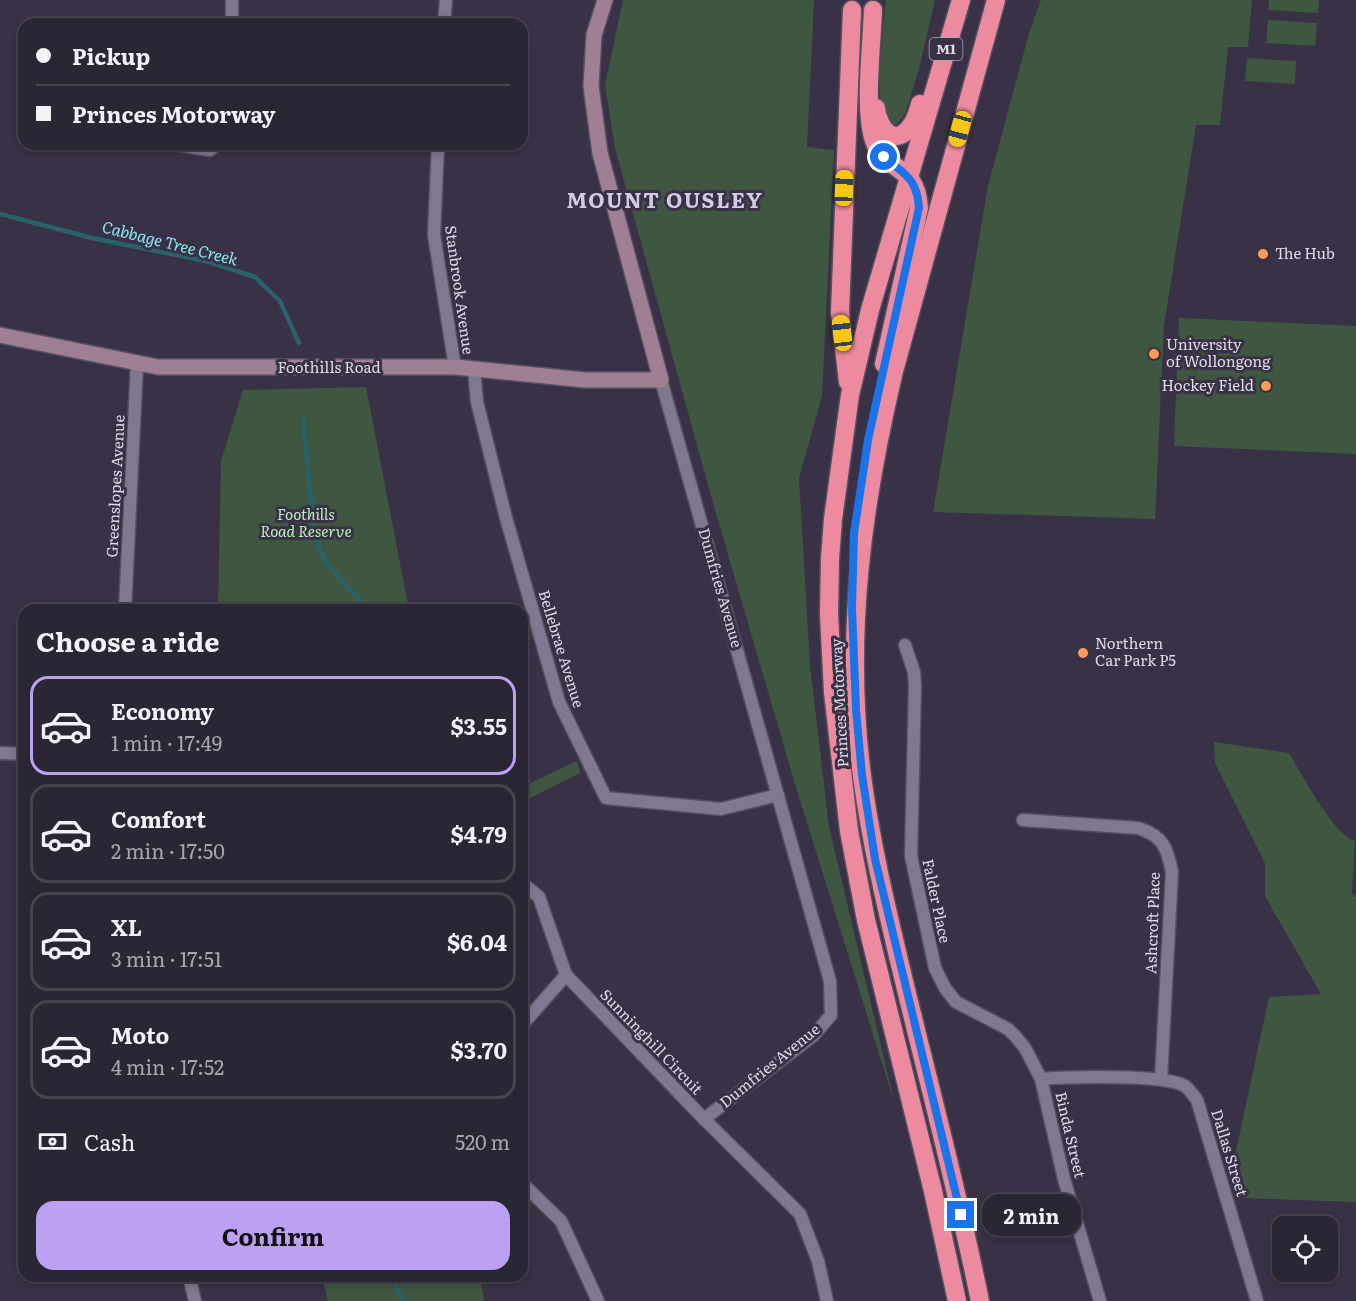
<!DOCTYPE html>
<meta charset="utf-8">
<style>
:root{--surface:#2b2634;--page:#332e3c;--text:#f1f3f6;--muted:#a6a5ac;--line:#47434f;--accent:#bca0f2}
body{margin:0;font-family:Literata,serif;background:var(--page);color:var(--text);height:100vh;display:flex;flex-direction:column;font-size:22px;white-space:nowrap}
*{box-sizing:border-box;margin:0}
p{font-size:20px;color:var(--muted)}
.icon{flex:none;width:33px;height:33px;fill:none;stroke:currentColor;stroke-width:2;stroke-linecap:round;stroke-linejoin:round}
.map{position:relative;flex:1;overflow:hidden}
.details{position:absolute;left:18px;top:604px;width:510px;height:678px;display:flex;flex-direction:column;background:var(--surface);border-radius:18px;box-shadow:0 3px 9px #0003,0 0 0 2px var(--line)}
.details>*{flex:none}
.top-card{position:absolute;left:18px;top:18px;width:510px;height:132px;border-radius:18px;box-shadow:0 3px 9px #0003,0 0 0 2px var(--line);display:grid;align-content:center;height:132px;padding:0 18px;background:var(--surface)}
.tools{position:absolute;left:1272px;top:1216px;display:grid;gap:12px}
.tools a{display:grid;place-items:center;width:66px;height:66px;border-radius:12px;background:var(--surface);box-shadow:0 3px 9px #0003,0 0 0 2px var(--line);font-size:30px}
.end{position:absolute;width:27px;height:27px;margin:-14px;border:8px solid #1a73e8;background:#fff;box-shadow:0 0 0 3px #fff}
.from{border-radius:50%}
.bubble{position:absolute;height:42px;border-radius:18px;background:var(--surface);box-shadow:0 3px 9px #0003,0 0 0 2px var(--line);font-size:20px;font-weight:700;line-height:42px;text-align:center}
.car{position:absolute;width:18px;height:36px;margin:-18px -9px;border-radius:8px;box-shadow:0 0 4px 2px #0007;background:linear-gradient(#f5c518 24%,#345 0 40%,#f5c518 0 76%,#345 0 86%,#f5c518 0)}
.top-card b{display:flex;align-items:center;gap:21px;height:57px;font-size:22px}
.top-card b+b{border-top:2px solid var(--line)}
.top-card i{width:15px;height:15px;background:var(--text)}
ul{padding:0;list-style:none}
li{display:flex;align-items:center;gap:18px;height:99px;margin:0 12px 9px;padding:0 6px;border:3px solid var(--line);border-radius:18px}
li div{flex:1}
li b{display:block;font-size:22px}
li em{font-style:normal;font-weight:700}
li.on{border-color:var(--accent)}
li>.icon{width:54px;height:54px;stroke-width:1.5}
h2{padding:0 18px;font-size:27px;line-height:72px}
.pay{display:flex;align-items:center;gap:15px;height:66px;padding:0 18px;font-size:22px}
.pay p{margin-inline-start:auto}
.action{display:flex;gap:12px;margin-top:auto;padding:12px 18px}
.action a{flex:1;height:69px;border-radius:18px;background:var(--accent);color:#111;font-size:24px;font-weight:700;line-height:69px;text-align:center}
.map>svg:first-child{display:block}
</style>
<div class="map">
<svg width="1356" height="1301" viewBox="0 0 1356 1301">
<rect width="100%" height="100%" fill="#393246"/>
<!-- green -->
<g fill="#3f5740">
<path d="M623 0H814L807 147 834 150 822 396 799 478 810 665 829 827 895 1105 795 784 713 503 615 148 605 85Z"/>
<path d="M886 0H935L919 69 905 114 895 126C892 125 888 124 887 122 873 105 884 23 886 0Z"/>
<path d="M1041 0H1252L1248 47H1228L1220 125H1196L1164 325 1155 519 933 512 988 186 1029 33Z"/>
<path d="M1269 0H1319L1318 13 1268 10Z"/>
<path d="M1268 20 1317 23 1315 46 1266 43Z"/>
<path d="M1247 58 1296 61 1295 84 1245 81Z"/>
<path d="M1179 318 1356 326V454L1174 446Z"/>
<path d="M366 387 409 610H218L221 461 243 390Z"/>
<path d="M1214 742 1289 753C1300 770 1336 840 1355 840L1352 894 1356 897V1202L1240 1198 1233 1165 1269 997 1321 994 1265 896V863L1215 763Z"/>
<path d="M577 761 580 773 522 802V787Z"/>
<path d="M322 1277H480L484 1301H328Z"/>
</g>
<g fill="none" stroke-linecap="round" stroke-linejoin="round">
<!-- stream -->
<g stroke="#28626a" stroke-width="4.5">
<path d="M0 214 92 238 206 261 255 277 280 301 299 343"/>
<path d="M303 418 314 534 321 553 332 570 368 610"/>
<path d="M393 1276 402 1301"/>
</g>
<!-- street casing -->
<g stroke="#555060" stroke-width="15">
<g id="street">
<path d="M232 24V0"/>
<path d="M444 24 446 0"/>
<path d="M173 144 210 150 217 144"/>
<path d="M438 144 434 235 455 367"/>
<path d="M474 369 477 402 506 518 559 702 606 798 721 809 778 795"/>
<path d="M661 380 830 981 831 1015 814 1035 704 1119"/>
<path d="M125 610 137 363"/>
<path d="M905 645 914 672 915 686 911 856 935 968 945 988 956 1002 1008 1029 1016 1037 1025 1048 1041 1079 1064 1179 1100 1301"/>
<path d="M0 753 24 754"/>
<path d="M1023 820 1138 828C1163 836 1167 847 1172 872L1161 1079"/>
<path d="M522 883 539 897 566 975 704 1119 800 1214 818 1261 827 1301"/>
<path d="M522 1025 566 975"/>
<path d="M1041 1079C1068 1077 1165 1074 1185 1086 1189 1089 1194 1096 1197 1100L1257 1301"/>
<path d="M522 1183 561 1221 598 1301"/>
<path d="M189 1276 195 1301"/>
</g>
</g>
<!-- secondary casing -->
<g stroke="#555060" stroke-width="18">
<path id="secondary" d="M0 335 158 367H455L585 380H661L600 153 591 86 594 35 605 0"/>
</g>
<!-- highway casing -->
<g stroke="#555060" stroke-width="21">
<g id="highway">
<path d="M873 10C872 43 863 115 875 143 889 175 916 163 919 208L884 364"/>
<path d="M876 108C878 126 893 149 910 127 916 120 918 112 920 104"/>
<path d="M848 382 840 312 852 10"/>
<path d="M957 1301 933 1191 866 920 849 831 833 692 829 614 830 559 833 519 850 395 870 310 961 0"/>
<path d="M980 1301C958 1192 929 1085 903 977 887 910 871 844 862 776 844 637 862 506 894 371L996 0"/>
</g>
</g>
<!-- street -->
<use href="#street" stroke="#7f788f" stroke-width="12"/>
<!-- secondary -->
<use href="#secondary" stroke="#a07e94" stroke-width="15"/>
<!-- highway -->
<use href="#highway" stroke="#ec8b9f" stroke-width="18"/>
</g>
<g fill="none" stroke-linecap="round" stroke-linejoin="round">
<!-- route -->
<path stroke="#1a73e8" stroke-width="8" d="M884 157C905 175 917 178 919 208L868 440 854 533 852 608 856 710 862 775 875 859 961 1215"/>
</g>
<!-- markers -->
<g fill="#fe9b59" stroke="#393246" stroke-width="2">
<circle cx="1263" cy="254" r="6"/>
<circle cx="1154" cy="354" r="6"/>
<circle cx="1266" cy="386" r="6"/>
<circle cx="1083" cy="653" r="6"/>
</g>
<g text-anchor="middle" stroke-width="6" stroke-linejoin="round" paint-order="stroke">
<!-- shield labels -->
<rect fill="#393246" stroke="#aca8b7" stroke-width="1.5" x="929.5" y="38" width="33" height="22" rx="4.5"/>
<g font-size="14" font-weight="bold" fill="#dedae7">
<text x="946" y="54">M1</text>
</g>
<!-- poi labels -->
<g font-size="15" fill="#dedae7" stroke="#393246" text-anchor="start">
<text x="1275" y="259">The Hub</text>
<text x="1166" y="350">University<tspan x="1166" dy="17">of Wollongong</tspan></text>
<text x="1254" y="391" text-anchor="end">Hockey Field</text>
<text x="1095" y="649">Northern<tspan x="1095" dy="17">Car Park P5</tspan></text>
</g>
<!-- street labels -->
<g font-size="15" fill="#dedae7" stroke="#393246">
<text transform="translate(459 290) rotate(82)" y="5">Stanbrook Avenue</text>
<text x="329" y="373">Foothills Road</text>
<text transform="translate(116 486) rotate(-87)" y="5">Greenslopes Avenue</text>
<text transform="translate(720 588) rotate(74)" y="5">Dumfries Avenue</text>
<text transform="translate(561 649) rotate(73)" y="5">Bellebrae Avenue</text>
<text transform="translate(840 703) rotate(-93)" y="5">Princes Motorway</text>
<text transform="translate(936 901) rotate(78)" y="5">Falder Place</text>
<text transform="translate(1153 923) rotate(-88)" y="5">Ashcroft Place</text>
<text transform="translate(651 1042) rotate(46)" y="5">Sunninghill Circuit</text>
<text transform="translate(770 1066) rotate(-39)" y="5">Dumfries Avenue</text>
<text transform="translate(1070 1135) rotate(77)" y="5">Binda Street</text>
<text transform="translate(1229 1153) rotate(73)" y="5">Dallas Street</text>
</g>
<!-- park labels -->
<g font-size="15" font-style="italic" fill="#baf0bb" stroke="#393246">
<text x="306" y="520">Foothills<tspan x="306" dy="17">Road Reserve</tspan></text>
</g>
<!-- water labels -->
<g font-size="16" font-style="italic" fill="#88e5f4" stroke="#393246">
<text transform="translate(170 243) rotate(14)" y="6">Cabbage Tree Creek</text>
</g>
<!-- district labels -->
<g font-size="21" font-weight="bold" letter-spacing="1.5" fill="#d3cbe4" stroke="#393246">
<text x="665" y="208">MOUNT OUSLEY</text>
</g>
</g>
</svg>
<div class="tools">
<a><svg class="icon" aria-label="locate" viewBox="0 0 24 24"><circle cx="12" cy="12" r="6"/><path d="M12 2v4M12 18v4M2 12h4M18 12h4"/></svg></a>
</div>
<i class="end from" style="left:884px;top:157px"></i>
<i class="end" style="left:961px;top:1215px"></i>
<div class="bubble" style="left:982px;top:1194px;width:99px">2 min</div>
<i class="car" style="left:960px;top:129px;rotate:195deg"></i>
<i class="car" style="left:844px;top:188px;rotate:2deg"></i>
<i class="car" style="left:842px;top:333px;rotate:353deg"></i>
<div class="top-card">
<b><i class="from"></i>Pickup</b>
<b><i></i>Princes Motorway</b>
</div>
<section class="details">
<h2>Choose a ride</h2>
<ul>
<li class="on"><svg class="icon" aria-label="car" viewBox="0 0 24 24"><path d="M5 17H2v-5l4-1 3-4h7l3 4 3 1v5h-3M9 17h6M6 11h13"/><circle cx="7" cy="17" r="2"/><circle cx="17" cy="17" r="2"/></svg><div><b>Economy</b><p>1 min · 17:49</p></div><em>$3.55</em></li>
<li><svg class="icon" aria-label="car" viewBox="0 0 24 24"><path d="M5 17H2v-5l4-1 3-4h7l3 4 3 1v5h-3M9 17h6M6 11h13"/><circle cx="7" cy="17" r="2"/><circle cx="17" cy="17" r="2"/></svg><div><b>Comfort</b><p>2 min · 17:50</p></div><em>$4.79</em></li>
<li><svg class="icon" aria-label="car" viewBox="0 0 24 24"><path d="M5 17H2v-5l4-1 3-4h7l3 4 3 1v5h-3M9 17h6M6 11h13"/><circle cx="7" cy="17" r="2"/><circle cx="17" cy="17" r="2"/></svg><div><b>XL</b><p>3 min · 17:51</p></div><em>$6.04</em></li>
<li><svg class="icon" aria-label="car" viewBox="0 0 24 24"><path d="M5 17H2v-5l4-1 3-4h7l3 4 3 1v5h-3M9 17h6M6 11h13"/><circle cx="7" cy="17" r="2"/><circle cx="17" cy="17" r="2"/></svg><div><b>Moto</b><p>4 min · 17:52</p></div><em>$3.70</em></li>
</ul>
<div class="pay"><svg class="icon" aria-label="cash" viewBox="0 0 24 24"><path d="M3 7h18v10H3z"/><circle cx="12" cy="12" r="2"/></svg>Cash<p>520 m</p></div>
<div class="action"><a>Confirm</a></div>
</section>
</div>
